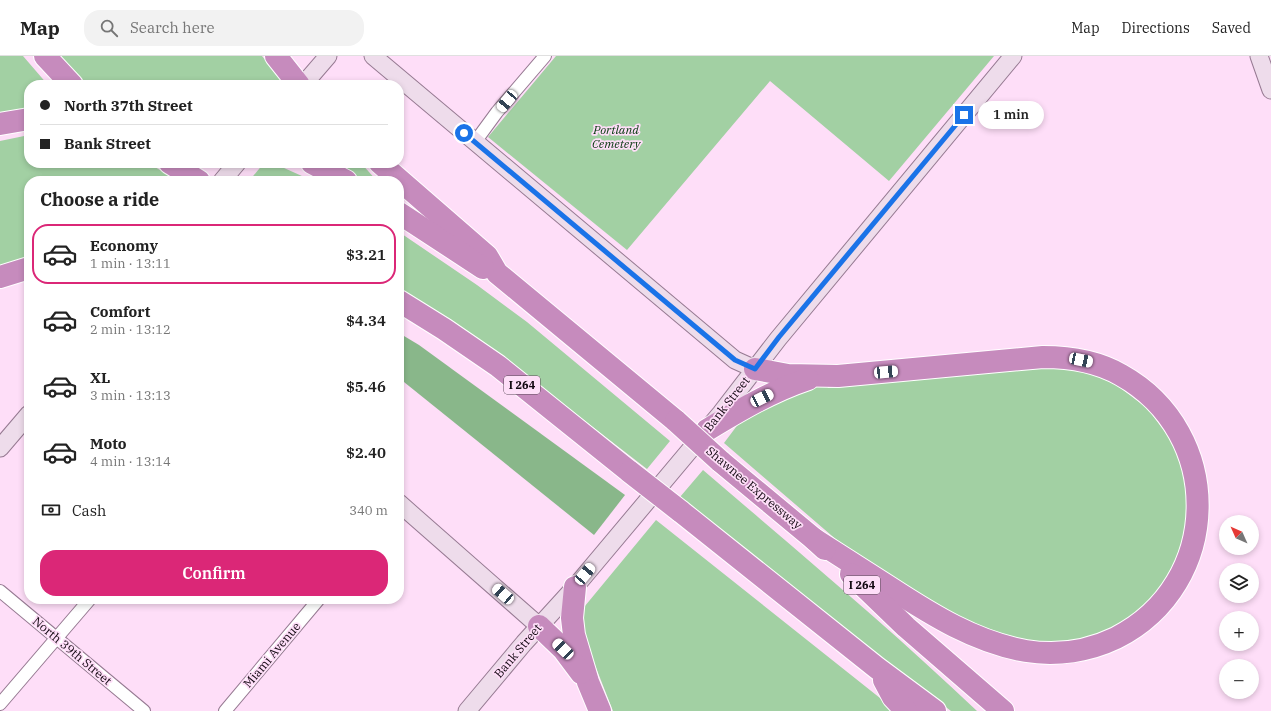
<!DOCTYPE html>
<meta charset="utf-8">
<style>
:root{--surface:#fff;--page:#f2f2f2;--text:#222;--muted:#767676;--line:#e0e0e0;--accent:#db2777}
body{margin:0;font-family:"IBM Plex Serif",serif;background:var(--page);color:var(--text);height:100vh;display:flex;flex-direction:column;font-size:15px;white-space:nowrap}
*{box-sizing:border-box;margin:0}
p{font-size:13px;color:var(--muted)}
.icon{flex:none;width:22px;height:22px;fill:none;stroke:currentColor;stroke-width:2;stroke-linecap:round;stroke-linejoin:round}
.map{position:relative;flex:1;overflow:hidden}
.drawer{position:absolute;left:24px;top:120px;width:380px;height:428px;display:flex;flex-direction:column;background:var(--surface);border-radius:16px;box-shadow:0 2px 6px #0003}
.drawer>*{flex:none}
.guide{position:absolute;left:24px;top:24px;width:380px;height:88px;border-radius:16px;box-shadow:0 2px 6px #0003;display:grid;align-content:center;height:88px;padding:0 16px;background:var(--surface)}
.needle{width:26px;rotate:315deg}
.fabs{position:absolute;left:1219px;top:459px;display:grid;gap:8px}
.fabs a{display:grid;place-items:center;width:40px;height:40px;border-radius:50%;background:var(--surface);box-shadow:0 2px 6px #0003;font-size:20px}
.end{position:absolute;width:18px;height:18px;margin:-9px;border:5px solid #1a73e8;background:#fff;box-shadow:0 0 0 2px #fff}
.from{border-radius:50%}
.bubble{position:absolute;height:28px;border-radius:14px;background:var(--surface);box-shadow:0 2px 6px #0003;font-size:13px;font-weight:600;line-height:28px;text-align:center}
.car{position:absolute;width:12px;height:24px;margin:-12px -6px;border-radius:5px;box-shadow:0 0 3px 1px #0007;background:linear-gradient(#fff 24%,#345 0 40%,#fff 0 76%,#345 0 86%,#fff 0)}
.guide b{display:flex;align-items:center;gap:14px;height:38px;font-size:15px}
.guide b+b{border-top:1px solid var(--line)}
.guide i{width:10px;height:10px;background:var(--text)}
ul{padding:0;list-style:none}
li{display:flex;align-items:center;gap:12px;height:60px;margin:0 8px 6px;padding:0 8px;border:2px solid transparent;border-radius:16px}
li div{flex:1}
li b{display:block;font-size:15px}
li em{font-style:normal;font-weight:600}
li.on{border-color:var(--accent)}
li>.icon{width:36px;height:36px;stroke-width:1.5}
h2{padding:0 16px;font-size:18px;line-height:48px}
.pay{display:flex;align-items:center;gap:10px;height:44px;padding:0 16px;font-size:15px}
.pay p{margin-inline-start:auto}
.cta{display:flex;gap:8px;margin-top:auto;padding:8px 16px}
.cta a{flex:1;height:46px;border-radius:16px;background:var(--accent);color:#fff;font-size:16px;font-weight:600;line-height:46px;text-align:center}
header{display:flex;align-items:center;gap:24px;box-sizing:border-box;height:56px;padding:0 20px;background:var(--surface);border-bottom:1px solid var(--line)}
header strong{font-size:19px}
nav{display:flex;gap:22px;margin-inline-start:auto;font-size:14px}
.search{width:280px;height:36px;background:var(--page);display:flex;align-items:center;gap:10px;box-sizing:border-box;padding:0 14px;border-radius:16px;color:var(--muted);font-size:15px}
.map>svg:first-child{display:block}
</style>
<header>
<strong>Map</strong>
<div class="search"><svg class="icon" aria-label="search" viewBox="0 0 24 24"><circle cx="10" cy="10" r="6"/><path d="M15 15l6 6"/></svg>Search here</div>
<nav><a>Map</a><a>Directions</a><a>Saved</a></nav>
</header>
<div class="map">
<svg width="1271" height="655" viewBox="0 0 1271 655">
<rect width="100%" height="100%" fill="#fedef8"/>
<!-- green -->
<g fill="#a2d0a3">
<path d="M0 0H23L48 29H29V52L0 58Z"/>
<path d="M52 0H262L281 23 276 29H79Z"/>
<path d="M556 0H994L889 125 770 25 627 194 488 81Z"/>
<path d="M29 79V107H148L179 125H29V206L0 214V85Z"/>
<path d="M264 107H273L313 125H249Z"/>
<path d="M327 107H361L377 125H359Z"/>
<path d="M399 176 477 229 527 266 670 385 647 413 510 307 444 260 399 234Z"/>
<path d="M1030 312H1057L1070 313 1095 319 1118 330 1148 353 1170 383 1180 405 1187 433V473L1167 526 1128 567 1063 591 997 583 867 510 724 387 739 367 796 333 827 329 828 332Z"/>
<path d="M703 414C795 493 889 571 977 655H951L874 596 680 441Z"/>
<path d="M656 464 885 646 893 655H613L591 599 587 600 580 556Z"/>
</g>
<!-- forest -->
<path fill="#89b78a" d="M399 277 419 289 625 439 594 479 399 322Z"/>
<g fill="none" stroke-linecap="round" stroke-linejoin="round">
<!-- street casing -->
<g stroke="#967a92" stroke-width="14">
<g id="street">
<path d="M475 86 497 56 545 0"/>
<path d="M0 535 144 655"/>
<path d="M0 648 90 543"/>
<path d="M225 655 319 543"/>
</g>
</g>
<!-- secondary casing -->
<g stroke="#967a92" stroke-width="19">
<g id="secondary">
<path d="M373 0 735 304 755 313"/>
<path d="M1259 0 1271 34"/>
<path d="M303 29 328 0"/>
<path d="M222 125 237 107"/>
<path d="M0 392 29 358"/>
<path d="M399 447 539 570"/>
<path d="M467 655 524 587 575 531 721 357 778 283 1013 0"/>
</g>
</g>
<!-- highway casing -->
<g stroke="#fff" stroke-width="24">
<g id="highway">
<path d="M45 0 72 29"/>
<path d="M276 0 299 29"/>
<path d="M0 68 29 63"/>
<path d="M170 107 199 125"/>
<path d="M312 107 346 125"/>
<path d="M380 107 487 200 497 217 676 365"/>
<path d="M399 157 483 212"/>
<path d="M0 221 29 212"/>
<path d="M399 245 444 273 498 310 630 416"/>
<path d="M755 313 788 319 838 320 1043 301C1070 301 1097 305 1121 319 1225 377 1223 528 1116 582 1089 595 1057 600 1026 595 975 586 932 559 889 531 864 515 839 499 814 483"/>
<path d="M707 374C740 354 772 335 808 323"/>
<path d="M720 405 814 483 825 493"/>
<path d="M680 455 877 612 935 655"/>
<path d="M851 518 906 571 1003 655"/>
<path d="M575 531 572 562 574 579 588 626 600 655"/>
<path d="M539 570 563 593 581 617"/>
<path d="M884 624 893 641 906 655"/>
</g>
</g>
<!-- street -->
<use href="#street" stroke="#fff" stroke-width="12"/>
<!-- secondary -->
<use href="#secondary" stroke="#eedceb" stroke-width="17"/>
<!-- highway -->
<use href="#highway" stroke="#c68bbd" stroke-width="22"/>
<!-- highway-bridge casing -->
<g stroke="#fff" stroke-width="24" stroke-linecap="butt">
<g id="highway-bridge">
<path d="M676 365 720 405"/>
<path d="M630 416 680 455"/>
</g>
</g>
<!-- highway-bridge -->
<use href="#highway-bridge" stroke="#c68bbd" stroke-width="22"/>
</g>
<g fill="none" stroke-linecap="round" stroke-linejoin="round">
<!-- route -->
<path stroke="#1a73e8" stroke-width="5" d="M464 77 735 304 755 313 779 281 964 59"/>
</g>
<g text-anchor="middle" stroke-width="3.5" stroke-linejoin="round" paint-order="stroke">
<!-- shield labels -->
<g fill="#fedef8" stroke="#594856" stroke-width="1">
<rect x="504" y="320" width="36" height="18" rx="3"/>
<rect x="844" y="520" width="36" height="18" rx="3"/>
</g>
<g font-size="11" font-weight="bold" fill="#120811">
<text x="522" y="333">I 264</text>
<text x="862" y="533">I 264</text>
</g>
<!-- park labels -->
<g font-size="12" font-style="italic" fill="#04380c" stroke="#fedef8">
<text x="616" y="78">Portland<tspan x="616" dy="14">Cemetery</tspan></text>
</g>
<!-- street labels -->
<g font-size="12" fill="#120811" stroke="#fedef8">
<text transform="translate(727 348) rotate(-52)" y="4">Bank Street</text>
<text transform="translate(754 432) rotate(40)" y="4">Shawnee Expressway</text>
<text transform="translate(72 595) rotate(40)" y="4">North 39th Street</text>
<text transform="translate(518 595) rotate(-50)" y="4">Bank Street</text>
<text transform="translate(272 599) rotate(-50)" y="4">Miami Avenue</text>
</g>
</g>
</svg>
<div class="fabs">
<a><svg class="needle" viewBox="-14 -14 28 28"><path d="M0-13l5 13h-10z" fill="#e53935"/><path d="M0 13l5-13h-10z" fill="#767676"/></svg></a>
<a><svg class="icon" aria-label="layers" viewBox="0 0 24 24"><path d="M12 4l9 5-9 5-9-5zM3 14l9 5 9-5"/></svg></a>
<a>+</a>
<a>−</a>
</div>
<i class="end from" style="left:464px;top:77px"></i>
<i class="end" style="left:964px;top:59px"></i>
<div class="bubble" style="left:978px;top:45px;width:66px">1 min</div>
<i class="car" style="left:507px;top:45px;rotate:220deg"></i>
<i class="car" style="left:1081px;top:304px;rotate:102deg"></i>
<i class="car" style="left:886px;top:316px;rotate:85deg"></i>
<i class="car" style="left:762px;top:342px;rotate:63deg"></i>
<i class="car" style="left:585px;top:518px;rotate:40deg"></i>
<i class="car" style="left:503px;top:538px;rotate:311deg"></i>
<i class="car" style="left:563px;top:593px;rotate:314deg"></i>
<div class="guide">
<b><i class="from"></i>North 37th Street</b>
<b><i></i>Bank Street</b>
</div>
<section class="drawer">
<h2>Choose a ride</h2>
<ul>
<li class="on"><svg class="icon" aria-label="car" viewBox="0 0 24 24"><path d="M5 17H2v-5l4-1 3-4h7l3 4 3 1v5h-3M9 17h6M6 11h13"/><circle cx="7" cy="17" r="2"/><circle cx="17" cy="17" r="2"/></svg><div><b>Economy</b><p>1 min · 13:11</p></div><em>$3.21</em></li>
<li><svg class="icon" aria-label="car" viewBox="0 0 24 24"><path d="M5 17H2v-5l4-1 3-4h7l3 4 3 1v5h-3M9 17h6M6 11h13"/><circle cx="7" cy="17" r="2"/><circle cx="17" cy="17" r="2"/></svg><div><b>Comfort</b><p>2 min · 13:12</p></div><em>$4.34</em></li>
<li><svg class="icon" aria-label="car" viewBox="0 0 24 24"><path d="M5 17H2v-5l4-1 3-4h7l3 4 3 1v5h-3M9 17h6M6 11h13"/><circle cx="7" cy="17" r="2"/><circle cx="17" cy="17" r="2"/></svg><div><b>XL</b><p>3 min · 13:13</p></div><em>$5.46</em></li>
<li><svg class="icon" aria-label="car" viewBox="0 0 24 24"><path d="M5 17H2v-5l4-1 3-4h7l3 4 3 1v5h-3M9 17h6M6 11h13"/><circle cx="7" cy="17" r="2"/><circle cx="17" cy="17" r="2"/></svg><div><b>Moto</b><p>4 min · 13:14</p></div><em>$2.40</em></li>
</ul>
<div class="pay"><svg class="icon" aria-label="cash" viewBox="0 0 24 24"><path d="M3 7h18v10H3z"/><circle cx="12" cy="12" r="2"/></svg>Cash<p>340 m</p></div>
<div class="cta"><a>Confirm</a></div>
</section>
</div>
